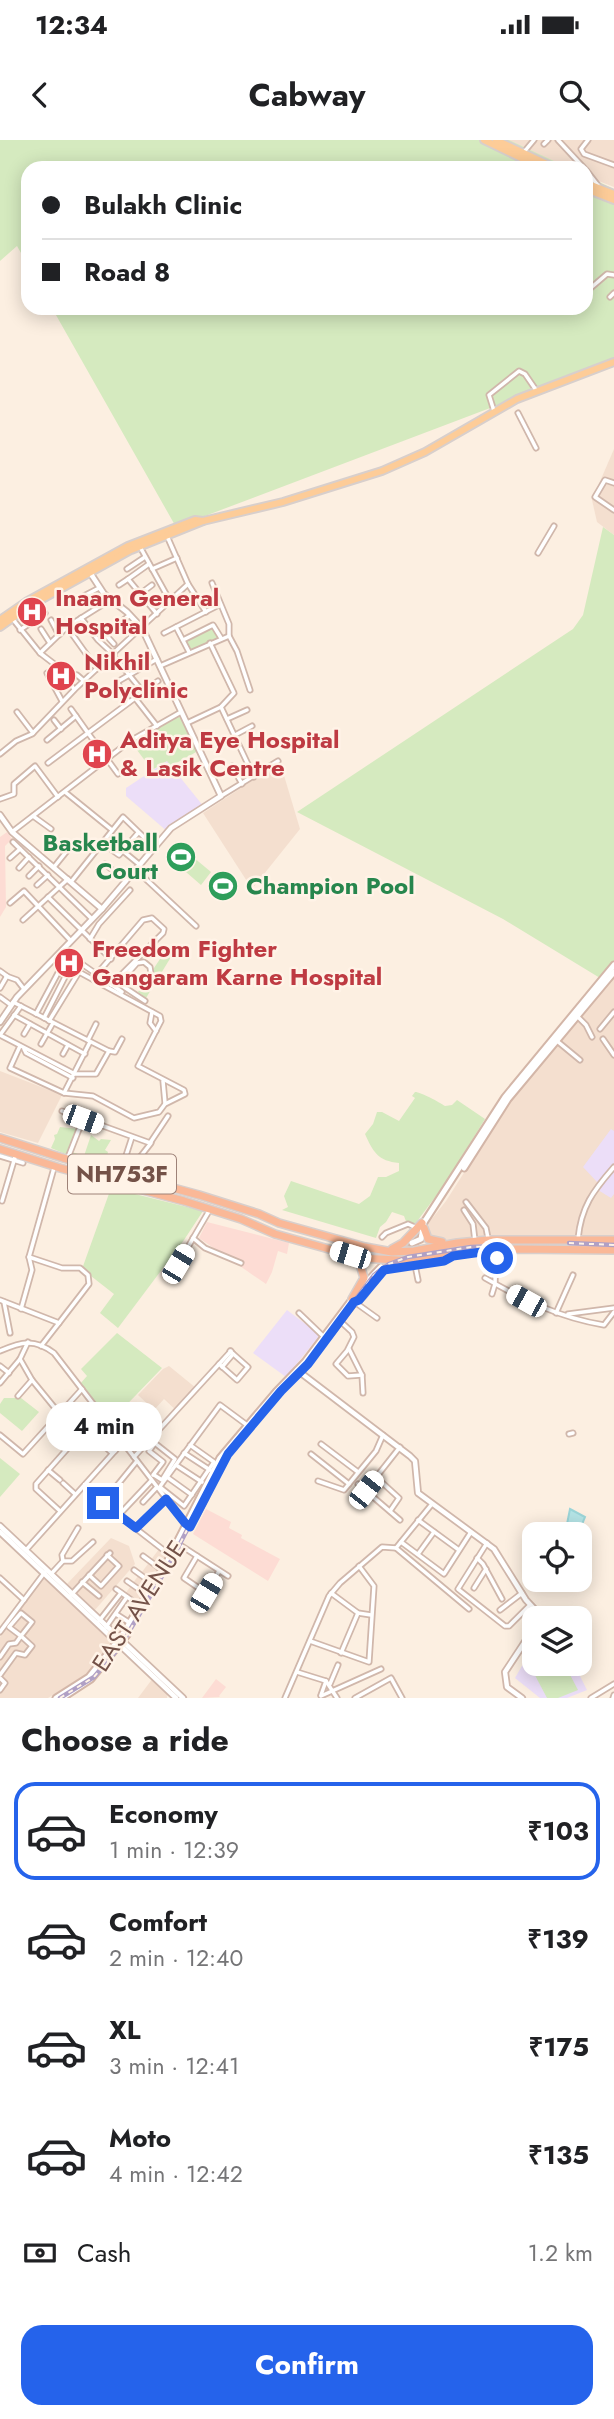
<!DOCTYPE html>
<meta charset="utf-8">
<style>
:root{--surface:#fff;--page:#f2f2f2;--text:#202124;--muted:#757577;--line:#e0e0e0;--accent:#2563eb}
body{margin:0;font-family:Jost,sans-serif;background:var(--page);color:var(--text);height:100vh;display:flex;flex-direction:column;font-size:26px;white-space:nowrap}
*{box-sizing:border-box;margin:0}
p{font-size:23px;color:var(--muted)}
.icon{flex:none;width:38px;height:38px;fill:none;stroke:currentColor;stroke-width:2;stroke-linecap:round;stroke-linejoin:round}
.map{position:relative;height:1558px;overflow:hidden}
.side{display:flex;flex-direction:column;background:var(--surface);flex:1}
.side>*{flex:none}
.banner{position:absolute;left:21px;top:21px;width:572px;height:154px;border-radius:21px;box-shadow:0 4px 18px #0003;display:grid;align-content:center;height:154px;padding:0 21px;background:var(--surface)}
.tools{position:absolute;left:522px;top:1382px;display:grid;gap:14px}
.tools a{display:grid;place-items:center;width:70px;height:70px;border-radius:14px;background:var(--surface);box-shadow:0 4px 18px #0003;font-size:35px}
.end{position:absolute;width:32px;height:32px;margin:-16px;border:9px solid #2563eb;background:#fff;box-shadow:0 0 0 4px #fff}
.from{border-radius:50%}
.bubble{position:absolute;height:49px;border-radius:21px;background:var(--surface);box-shadow:0 4px 18px #0003;font-size:23px;font-weight:700;line-height:49px;text-align:center}
.car{position:absolute;width:21px;height:42px;margin:-21px -10px;border-radius:9px;box-shadow:0 0 5px 2px #0007;background:linear-gradient(#fff 24%,#345 0 40%,#fff 0 76%,#345 0 86%,#fff 0)}
.banner b{display:flex;align-items:center;gap:24px;height:66px;font-size:26px}
.banner b+b{border-top:2px solid var(--line)}
.banner i{width:18px;height:18px;background:var(--text)}
ul{padding:0;list-style:none}
li{display:flex;align-items:center;gap:21px;height:98px;margin:0 14px 10px;padding:0 7px;border:4px solid transparent;border-radius:21px}
li div{flex:1}
li b{display:block;font-size:26px}
li em{font-style:normal;font-weight:700}
li.active{border-color:var(--accent)}
li>.icon{width:63px;height:63px;stroke-width:1.5}
h2{padding:0 21px;font-size:32px;line-height:84px}
.pay{display:flex;align-items:center;gap:18px;height:77px;padding:0 21px;font-size:26px}
.pay p{margin-inline-start:auto}
.primary-button{display:flex;gap:14px;margin-top:auto;padding:14px 21px}
.primary-button a{flex:1;height:80px;border-radius:21px;background:var(--accent);color:#fff;font-size:28px;font-weight:700;line-height:80px;text-align:center}
.status{display:flex;justify-content:space-between;align-items:center;height:49px;padding:0 35px;background:var(--surface);direction:ltr}
.status svg{height:19px;fill:currentColor}
header{display:flex;justify-content:space-between;align-items:center;height:91px;padding:0 21px;background:var(--surface);font-size:32px;font-weight:700}
.map>svg:first-child{display:block}
</style>
<div class="status"><b>12:34</b><svg viewBox="0 0 49 12"><path d="M0 12V9h3v3zM5 12V6h3v6zM10 12V3h3v9zM15 12V0h3v12zM26 1h20v11H26zM47 4h2v5h-2z"/></svg></div>
<header><svg class="icon" aria-label="back" viewBox="0 0 24 24"><path d="M15 5l-7 7 7 7"/></svg>Cabway<svg class="icon" aria-label="search" viewBox="0 0 24 24"><circle cx="10" cy="10" r="6"/><path d="M15 15l6 6"/></svg></header>
<div class="map">
<svg width="614" height="1558" viewBox="0 0 614 1558">
<rect width="100%" height="100%" fill="#fcefe1"/>
<!-- residential -->
<g fill="#f4dfcf">
<path d="M499 0H614V47L586 36V28H567Z"/>
<path d="M614 309V395L597 382 592 360Z"/>
<path d="M280 622 300 689 252 749 203 673Z"/>
<path d="M614 836V1098L436 1100 427 1094V1085L446 1061 511 959Z"/>
<path d="M0 931 62 955 38 1003 0 992Z"/>
<path d="M169 1226 196 1248 177 1271 164 1259 154 1270 138 1255 163 1229Z"/>
<path d="M111 1398 129 1406 135 1424 94 1471 66 1445Z"/>
<path d="M159 1409 168 1415 152 1439 142 1432Z"/>
<path d="M138 1436 151 1445 139 1463 125 1454Z"/>
<path d="M43 1438 114 1503 88 1533 48 1558H0V1497Z"/>
<path d="M153 1538 168 1552 167 1558H138Z"/>
</g>
<!-- commercial -->
<g fill="#fddcd4">
<path d="M7 692 12 699 5 706 6 767 0 777V697Z"/>
<path d="M207 1082 289 1103 287 1114 278 1111 272 1132 266 1144 199 1098Z"/>
<path d="M206 1369 231 1382 229 1388 242 1395 241 1398 280 1419 268 1441 193 1394Z"/>
<path d="M216 1539 226 1547 219 1556 220 1557 202 1558Z"/>
</g>
<!-- education -->
<g fill="#ecdef8">
<path d="M167 621 204 667 168 692 126 656V648Z"/>
<path d="M611 989 614 991V1054L611 1058 598 1050 597 1042 583 1027Z"/>
<path d="M287 1170 320 1195 286 1237 253 1213Z"/>
<path d="M534 1505V1524H574L587 1550 567 1558H540L515 1538Z"/>
</g>
<!-- green -->
<g fill="#d5eabf">
<path d="M0 0H509L569 28H28V125L17 106 0 121Z"/>
<path d="M586 36 614 49V221L176 387 52 168H586Z"/>
<path d="M603 387 614 395V822L600 838 503 779 297 672 573 489 583 475Z"/>
<path d="M213 485 221 498 189 512 183 500Z"/>
<path d="M179 576 198 611 171 626 167 621 152 630 131 602Z"/>
<path d="M181 707 211 732 201 745 171 719Z"/>
<path d="M164 813 171 817 146 858 138 852Z"/>
<path d="M415 952C421 952 439 962 445 966L452 965 457 960 485 979 445 1044 415 1084H407L404 1076 392 1072 386 1082 380 1087 376 1098 282 1070 288 1067 284 1056 291 1041 359 1064 370 1056 378 1037H386L399 1031V1023C378 1021 373 1012 365 994L373 984 377 972H382L399 981 415 958 412 956Z"/>
<path d="M60 987 78 989 68 1015 51 1008 55 999 54 995 57 994Z"/>
<path d="M91 995 99 1001 101 999 111 1000 105 1010 108 1012 105 1023 100 1026 70 1016 72 1012 84 1016Z"/>
<path d="M111 1048 203 1071 184 1100 118 1188 100 1173 114 1154 82 1129Z"/>
<path d="M117 1193 162 1228 110 1282 80 1244 87 1236 81 1229Z"/>
<path d="M4 1258H21L39 1272 22 1291 0 1273V1264Z"/>
<path d="M0 1318 20 1334 0 1357Z"/>
<path d="M534 1520V1524H565L563 1526 565 1530 567 1529 578 1550 558 1558H547L528 1522Z"/>
</g>
<!-- water -->
<g fill="#b5e4e6" stroke="#9bd5d8" stroke-width="2">
<path d="M227 733 236 741 220 758 211 751Z"/>
<path d="M570 1369 585 1377 578 1394H565Z"/>
</g>
<g fill="none" stroke-linecap="round" stroke-linejoin="round">
<!-- secondary-tunnel -->
<path stroke="#dac8bb" stroke-width="5" stroke-dasharray="5 2.5" stroke-linecap="butt" d="M383 1128 412 1103"/>
<!-- minor casing -->
<g stroke="#d0b7ab" stroke-width="7">
<g id="minor">
<path d="M558 0 584 28"/>
<path d="M588 0 581 9 584 14 614 25"/>
<path d="M544 4 548 0"/>
<path d="M524 12 534 0"/>
<path d="M586 30 600 48"/>
<path d="M586 152 607 134 614 135"/>
<path d="M610 157 614 153"/>
<path d="M494 271 489 255 519 231 525 234 536 250"/>
<path d="M518 273 536 308"/>
<path d="M614 343 605 340 595 357 614 370"/>
<path d="M139 405 170 461"/>
<path d="M538 413 554 386"/>
<path d="M149 424 128 439 157 474"/>
<path d="M127 429 145 417"/>
<path d="M152 429 177 418"/>
<path d="M212 443 229 484V496L237 511 250 550"/>
<path d="M188 444 206 472"/>
<path d="M119 445 128 439"/>
<path d="M140 454 152 445"/>
<path d="M72 462 99 448"/>
<path d="M11 477 40 513 67 487 110 460"/>
<path d="M81 478 98 500 114 515"/>
<path d="M51 480 59 495"/>
<path d="M67 487 97 529"/>
<path d="M176 487 189 512"/>
<path d="M41 489 50 503"/>
<path d="M20 490 45 473"/>
<path d="M164 493 217 466"/>
<path d="M183 500 213 485 221 498"/>
<path d="M114 504 105 494 130 475"/>
<path d="M40 513 66 533 77 535 84 541"/>
<path d="M117 520 143 552"/>
<path d="M160 526 229 496"/>
<path d="M47 533 62 561"/>
<path d="M66 533V538L74 549"/>
<path d="M135 558 158 541"/>
<path d="M129 562 117 542 157 519"/>
<path d="M221 567 254 637"/>
<path d="M17 572 33 593"/>
<path d="M227 579 247 570"/>
<path d="M54 580 61 589"/>
<path d="M187 583 221 567 234 553 210 503"/>
<path d="M235 595 252 586"/>
<path d="M47 600 76 576"/>
<path d="M0 614 16 601 32 594 75 549 188 444 167 396"/>
<path d="M48 623 88 593 71 569"/>
<path d="M232 626 242 644"/>
<path d="M118 634 88 593 135 558 157 586"/>
<path d="M65 652 112 690"/>
<path d="M221 656 278 621"/>
<path d="M0 659 14 654V644L35 626 58 657"/>
<path d="M33 676 51 689"/>
<path d="M12 692 130 601 181 572"/>
<path d="M13 702 92 779"/>
<path d="M102 703 119 715 138 693"/>
<path d="M123 711 140 725"/>
<path d="M10 718 20 709"/>
<path d="M105 724 126 741"/>
<path d="M54 727 71 706"/>
<path d="M19 728 29 717"/>
<path d="M136 730 196 786"/>
<path d="M29 736 39 726"/>
<path d="M71 742 123 677 155 708"/>
<path d="M37 745 48 735"/>
<path d="M48 757 111 819"/>
<path d="M10 763 24 751 71 801"/>
<path d="M23 780 68 739"/>
<path d="M90 799 99 784 130 750"/>
<path d="M62 810 122 852"/>
<path d="M0 831 7 836 0 848"/>
<path d="M96 835 143 780 152 778 164 789 163 793 111 845"/>
<path d="M6 836 17 840 24 849"/>
<path d="M0 857 11 865"/>
<path d="M145 861 121 845V841L137 823 144 822 150 827 151 834"/>
<path d="M13 862 109 911"/>
<path d="M152 872 150 883 156 891"/>
<path d="M36 874 58 833 66 835 44 878"/>
<path d="M14 875 85 914"/>
<path d="M577 876 586 885 592 897"/>
<path d="M600 889 614 872"/>
<path d="M24 894 30 884"/>
<path d="M0 895 75 934H96L109 911 115 912 122 899"/>
<path d="M0 895 21 866"/>
<path d="M603 899 614 915"/>
<path d="M88 900 96 884"/>
<path d="M557 901 580 920"/>
<path d="M41 904 53 883"/>
<path d="M20 906 10 928 64 953 93 956 134 978 159 972 165 964 185 954 184 950 138 926 161 881 160 876 79 832 49 881"/>
<path d="M24 909 26 913 73 938"/>
<path d="M63 914 68 905"/>
<path d="M163 941 165 963"/>
<path d="M64 953 90 902"/>
<path d="M62 971 150 1003 168 976"/>
<path d="M0 1016 23 1023"/>
<path d="M67 1020 83 979"/>
<path d="M137 1021 151 1003"/>
<path d="M120 1034 132 997"/>
<path d="M2 1061 16 1014"/>
<path d="M466 1062 486 1088 488 1098"/>
<path d="M464 1070 473 1084 475 1101"/>
<path d="M382 1097 386 1093 408 1084 417 1088"/>
<path d="M193 1098 205 1108 241 1123"/>
<path d="M578 1099C581 1067 593 1051 614 1027"/>
<path d="M29 1117 62 1128H80L88 1135 89 1144 59 1183"/>
<path d="M178 1124 209 1071"/>
<path d="M415 1125 418 1140"/>
<path d="M485 1138C523 1160 561 1178 604 1185L614 1172"/>
<path d="M492 1154 495 1144 496 1112"/>
<path d="M0 1160 59 1183 41 1206"/>
<path d="M4 1162 10 1193"/>
<path d="M356 1163 377 1178"/>
<path d="M21 1169 32 1130 29 1117 54 1028"/>
<path d="M299 1173 324 1197"/>
<path d="M556 1173 573 1135"/>
<path d="M568 1174 614 1168"/>
<path d="M339 1180 352 1192 354 1197 347 1211 336 1224 348 1236 362 1235"/>
<path d="M349 1209 362 1235 363 1253"/>
<path d="M0 1211C21 1202 34 1198 54 1213L185 1383 190 1387"/>
<path d="M20 1219 32 1240 59 1273"/>
<path d="M219 1224 237 1240 248 1227 230 1211"/>
<path d="M0 1226 9 1233"/>
<path d="M222 1227 233 1214"/>
<path d="M0 1243 20 1219 28 1202"/>
<path d="M18 1256 32 1240"/>
<path d="M113 1289 103 1300 115 1311"/>
<path d="M90 1293 112 1313"/>
<path d="M569 1294 573 1293"/>
<path d="M0 1295 23 1314 82 1249"/>
<path d="M151 1300 175 1319 162 1340 154 1335"/>
<path d="M321 1304 358 1332"/>
<path d="M146 1305 130 1286 129 1281 137 1274 158 1292"/>
<path d="M190 1305 214 1322 184 1366 160 1347 161 1345 220 1265 247 1285"/>
<path d="M184 1313 210 1330"/>
<path d="M311 1314 349 1344"/>
<path d="M134 1317 231 1211"/>
<path d="M176 1325 202 1342"/>
<path d="M48 1330 60 1340"/>
<path d="M153 1335 163 1322 149 1311 155 1303"/>
<path d="M167 1337 192 1355"/>
<path d="M376 1337 399 1358 390 1371"/>
<path d="M318 1341 344 1350 376 1311 383 1295"/>
<path d="M63 1343 75 1354"/>
<path d="M358 1344 400 1380"/>
<path d="M366 1350 400 1307"/>
<path d="M143 1362 157 1347"/>
<path d="M103 1363 170 1415"/>
<path d="M97 1370 137 1321"/>
<path d="M60 1371 36 1349V1344L100 1272"/>
<path d="M119 1375 151 1341"/>
<path d="M418 1380 459 1410"/>
<path d="M136 1388 166 1359"/>
<path d="M401 1402 444 1434 471 1392"/>
<path d="M487 1403 458 1449 505 1486H509L530 1465"/>
<path d="M180 1405 228 1436"/>
<path d="M396 1408 432 1364"/>
<path d="M26 1410 123 1302"/>
<path d="M418 1414 434 1392"/>
<path d="M143 1416 162 1430"/>
<path d="M197 1416 184 1438 206 1453 219 1431"/>
<path d="M477 1418 483 1424 502 1459"/>
<path d="M63 1421 62 1415 78 1388"/>
<path d="M134 1430 153 1444"/>
<path d="M51 1434 63 1421H72L93 1402"/>
<path d="M89 1435 101 1446 119 1426 107 1415"/>
<path d="M0 1438 24 1460"/>
<path d="M127 1441 147 1455"/>
<path d="M82 1442 99 1456"/>
<path d="M474 1448 486 1429"/>
<path d="M116 1449 140 1466"/>
<path d="M331 1453 358 1473 371 1475"/>
<path d="M71 1455 110 1413"/>
<path d="M500 1470 522 1453"/>
<path d="M116 1474 130 1483"/>
<path d="M99 1481 121 1453"/>
<path d="M106 1487 127 1457"/>
<path d="M0 1492 45 1432"/>
<path d="M310 1501 369 1522 374 1446 359 1426"/>
<path d="M341 1513 358 1473"/>
<path d="M0 1517 9 1504 16 1503 21 1496 9 1487 21 1473 32 1482 21 1496 32 1506 25 1515 16 1513 0 1535"/>
<path d="M297 1532 326 1541 337 1558"/>
<path d="M0 1538 5 1543 0 1550"/>
<path d="M330 1544 338 1525"/>
<path d="M321 1555 326 1541"/>
<path d="M321 1556 381 1529"/>
<path d="M285 1558 329 1456 340 1443 382 1407 396 1408 469 1469"/>
<path d="M355 1558 391 1538 402 1558"/>
<path d="M591 1558 614 1544"/>
<path d="M613 1558 614 1555"/>
</g>
</g>
<!-- tertiary casing -->
<g stroke="#d0b7ab" stroke-width="8">
<g id="tertiary">
<path d="M0 675 12 692 102 769"/>
<path d="M0 882 17 857 102 769 171 688 221 656 142 488 127 472 104 454 89 431"/>
<path d="M297 1230 410 1316 415 1321 418 1353 494 1409 526 1460 539 1474V1479"/>
<path d="M0 1386 183 1558"/>
<path d="M0 1392 176 1558"/>
<path d="M522 1558 507 1547 505 1532 534 1488"/>
</g>
</g>
<!-- secondary casing -->
<g stroke="#d3b6a8" stroke-width="9">
<g id="secondary">
<path d="M464 1028 508 959 614 832"/>
<path d="M421 1087 505 957 614 825"/>
<path d="M412 1103 421 1099 423 1088"/>
<path d="M362 1147 381 1127"/>
<path d="M327 1198 355 1161"/>
<path d="M195 1377 205 1358"/>
<path d="M65 1556 91 1539 127 1495"/>
<path d="M56 1558 89 1537 121 1497 168 1420 220 1318 276 1252 305 1222 354 1157"/>
</g>
</g>
<!-- primary casing -->
<g stroke="#d8cfcc" stroke-width="10">
<g id="primary">
<path d="M484 0 542 28"/>
<path d="M496 0 555 28"/>
<path d="M586 43 614 54"/>
<path d="M586 49 614 60"/>
<path d="M0 480 26 462 128 406 195 380 203 381 283 362 382 331 425 312 517 259 614 222"/>
<path d="M0 487 28 467 131 410 203 381"/>
</g>
</g>
<!-- trunk casing -->
<g stroke="#d8cfcc" stroke-width="10">
<g id="trunk">
<path d="M0 998 63 1018 199 1055 259 1074 279 1083 365 1107 392 1112 414 1111 457 1103 488 1100H614"/>
<path d="M0 1009 60 1028 184 1061 241 1079 275 1094 361 1118 415 1121 479 1111 516 1109 614 1110"/>
<path d="M424 1088 428 1099 442 1102"/>
<path d="M392 1109 403 1103 422 1083"/>
<path d="M352 1159 364 1138 359 1121 354 1117"/>
<path d="M354 1162C369 1156 371 1135 386 1128 394 1125 407 1125 416 1124"/>
</g>
</g>
<!-- minor -->
<use href="#minor" stroke="#fff" stroke-width="3.5"/>
<!-- tertiary -->
<use href="#tertiary" stroke="#fff" stroke-width="4.5"/>
<!-- secondary -->
<use href="#secondary" stroke="#fff" stroke-width="5"/>
<!-- primary -->
<use href="#primary" stroke="#fdcc98" stroke-width="6"/>
<!-- trunk -->
<use href="#trunk" stroke="#fab897" stroke-width="7"/>
<!-- rail casing -->
<g stroke="#b0a0c5" stroke-width="4.5">
<g id="rail">
<path d="M569 1103 614 1105"/>
<path d="M60 1558 94 1537 121 1505 171 1421 218 1330 229 1312 279 1253 308 1222 374 1135 389 1124 408 1117 471 1107 508 1106"/>
</g>
</g>
<!-- rail -->
<use href="#rail" stroke="#fff3e7" stroke-width="2" stroke-dasharray="5" stroke-linecap="butt"/>
</g>
<g fill="none" stroke-linecap="round" stroke-linejoin="round">
<!-- route -->
<path stroke="#2563eb" stroke-width="9" d="M103 1363 136 1388 166 1359 185 1383 190 1387 228 1314 281 1251 308 1224 354 1162 359 1160 384 1130 444 1121 453 1116 496 1110 497 1118"/>
</g>
<!-- icons -->
<defs>
<g id="hospital-disc" transform="scale(1.575)"><circle r="9.5" fill="#e0444e" stroke="#fff3e7"/><path d="M-5-5h3v3.5h4V-5h3V5h-3V1.5h-4V5h-3Z" fill="#fff"/></g>
<g id="stadium-disc" transform="scale(1.575)"><circle r="9.5" fill="#2e9e5b" stroke="#fff3e7"/><path d="M0-5a6.5 5 0 1 0 0 10a6.5 5 0 1 0 0-10ZM-3.5-1.8h7v3.6h-7Z" fill="#fff"/></g>
</defs>
<g fill-rule="evenodd">
<use href="#hospital-disc" x="32" y="472"/>
<use href="#hospital-disc" x="61" y="536"/>
<use href="#hospital-disc" x="97" y="614"/>
<use href="#stadium-disc" x="181" y="717"/>
<use href="#stadium-disc" x="223" y="746"/>
<use href="#hospital-disc" x="69" y="823"/>
</g>
<g text-anchor="middle" stroke-width="5" stroke-linejoin="round" paint-order="stroke">
<!-- shield labels -->
<rect fill="#fff3e7" stroke="#9e8278" stroke-width="2" x="68" y="1014.5" width="108" height="39" rx="5"/>
<g font-size="23" font-weight="bold" fill="#745248">
<text x="122" y="1042">NH753F</text>
</g>
<!-- health labels -->
<g font-size="24" font-weight="bold" fill="#be3a42" stroke="#fff3e7" text-anchor="start">
<text x="55" y="466">Inaam General<tspan x="55" dy="28">Hospital</tspan></text>
<text x="84" y="530">Nikhil<tspan x="84" dy="28">Polyclinic</tspan></text>
<text x="120" y="608">Aditya Eye Hospital<tspan x="120" dy="28">&amp; Lasik Centre</tspan></text>
<text x="92" y="817">Freedom Fighter<tspan x="92" dy="28">Gangaram Karne Hospital</tspan></text>
</g>
<!-- leisure labels -->
<g font-size="24" font-weight="bold" fill="#27864d" stroke="#fff3e7" text-anchor="end">
<text x="158" y="711">Basketball<tspan x="158" dy="28">Court</tspan></text>
<text x="246" y="754" text-anchor="start">Champion Pool</text>
</g>
<!-- street labels -->
<g font-size="24" fill="#745248" stroke="#fff3e7">
<text transform="translate(139 1466) rotate(-57)" y="8">EAST AVENUE</text>
</g>
</g>
</svg>
<div class="tools">
<a><svg class="icon" aria-label="locate" viewBox="0 0 24 24"><circle cx="12" cy="12" r="6"/><path d="M12 2v4M12 18v4M2 12h4M18 12h4"/></svg></a>
<a><svg class="icon" aria-label="layers" viewBox="0 0 24 24"><path d="M12 4l9 5-9 5-9-5zM3 14l9 5 9-5"/></svg></a>
</div>
<i class="end from" style="left:497px;top:1118px"></i>
<i class="end" style="left:103px;top:1363px"></i>
<div class="bubble" style="left:46px;top:1262px;width:116px">4 min</div>
<i class="car" style="left:83px;top:979px;rotate:110deg"></i>
<i class="car" style="left:350px;top:1115px;rotate:287deg"></i>
<i class="car" style="left:178px;top:1124px;rotate:31deg"></i>
<i class="car" style="left:526px;top:1161px;rotate:299deg"></i>
<i class="car" style="left:366px;top:1350px;rotate:38deg"></i>
<i class="car" style="left:206px;top:1453px;rotate:31deg"></i>
<div class="banner">
<b><i class="from"></i>Bulakh Clinic</b>
<b><i></i>Road 8</b>
</div>
</div>
<section class="side">
<h2>Choose a ride</h2>
<ul>
<li class="active"><svg class="icon" aria-label="car" viewBox="0 0 24 24"><path d="M5 17H2v-5l4-1 3-4h7l3 4 3 1v5h-3M9 17h6M6 11h13"/><circle cx="7" cy="17" r="2"/><circle cx="17" cy="17" r="2"/></svg><div><b>Economy</b><p>1 min · 12:39</p></div><em>₹103</em></li>
<li><svg class="icon" aria-label="car" viewBox="0 0 24 24"><path d="M5 17H2v-5l4-1 3-4h7l3 4 3 1v5h-3M9 17h6M6 11h13"/><circle cx="7" cy="17" r="2"/><circle cx="17" cy="17" r="2"/></svg><div><b>Comfort</b><p>2 min · 12:40</p></div><em>₹139</em></li>
<li><svg class="icon" aria-label="car" viewBox="0 0 24 24"><path d="M5 17H2v-5l4-1 3-4h7l3 4 3 1v5h-3M9 17h6M6 11h13"/><circle cx="7" cy="17" r="2"/><circle cx="17" cy="17" r="2"/></svg><div><b>XL</b><p>3 min · 12:41</p></div><em>₹175</em></li>
<li><svg class="icon" aria-label="car" viewBox="0 0 24 24"><path d="M5 17H2v-5l4-1 3-4h7l3 4 3 1v5h-3M9 17h6M6 11h13"/><circle cx="7" cy="17" r="2"/><circle cx="17" cy="17" r="2"/></svg><div><b>Moto</b><p>4 min · 12:42</p></div><em>₹135</em></li>
</ul>
<div class="pay"><svg class="icon" aria-label="cash" viewBox="0 0 24 24"><path d="M3 7h18v10H3z"/><circle cx="12" cy="12" r="2"/></svg>Cash<p>1.2 km</p></div>
<div class="primary-button"><a>Confirm</a></div>
</section>
